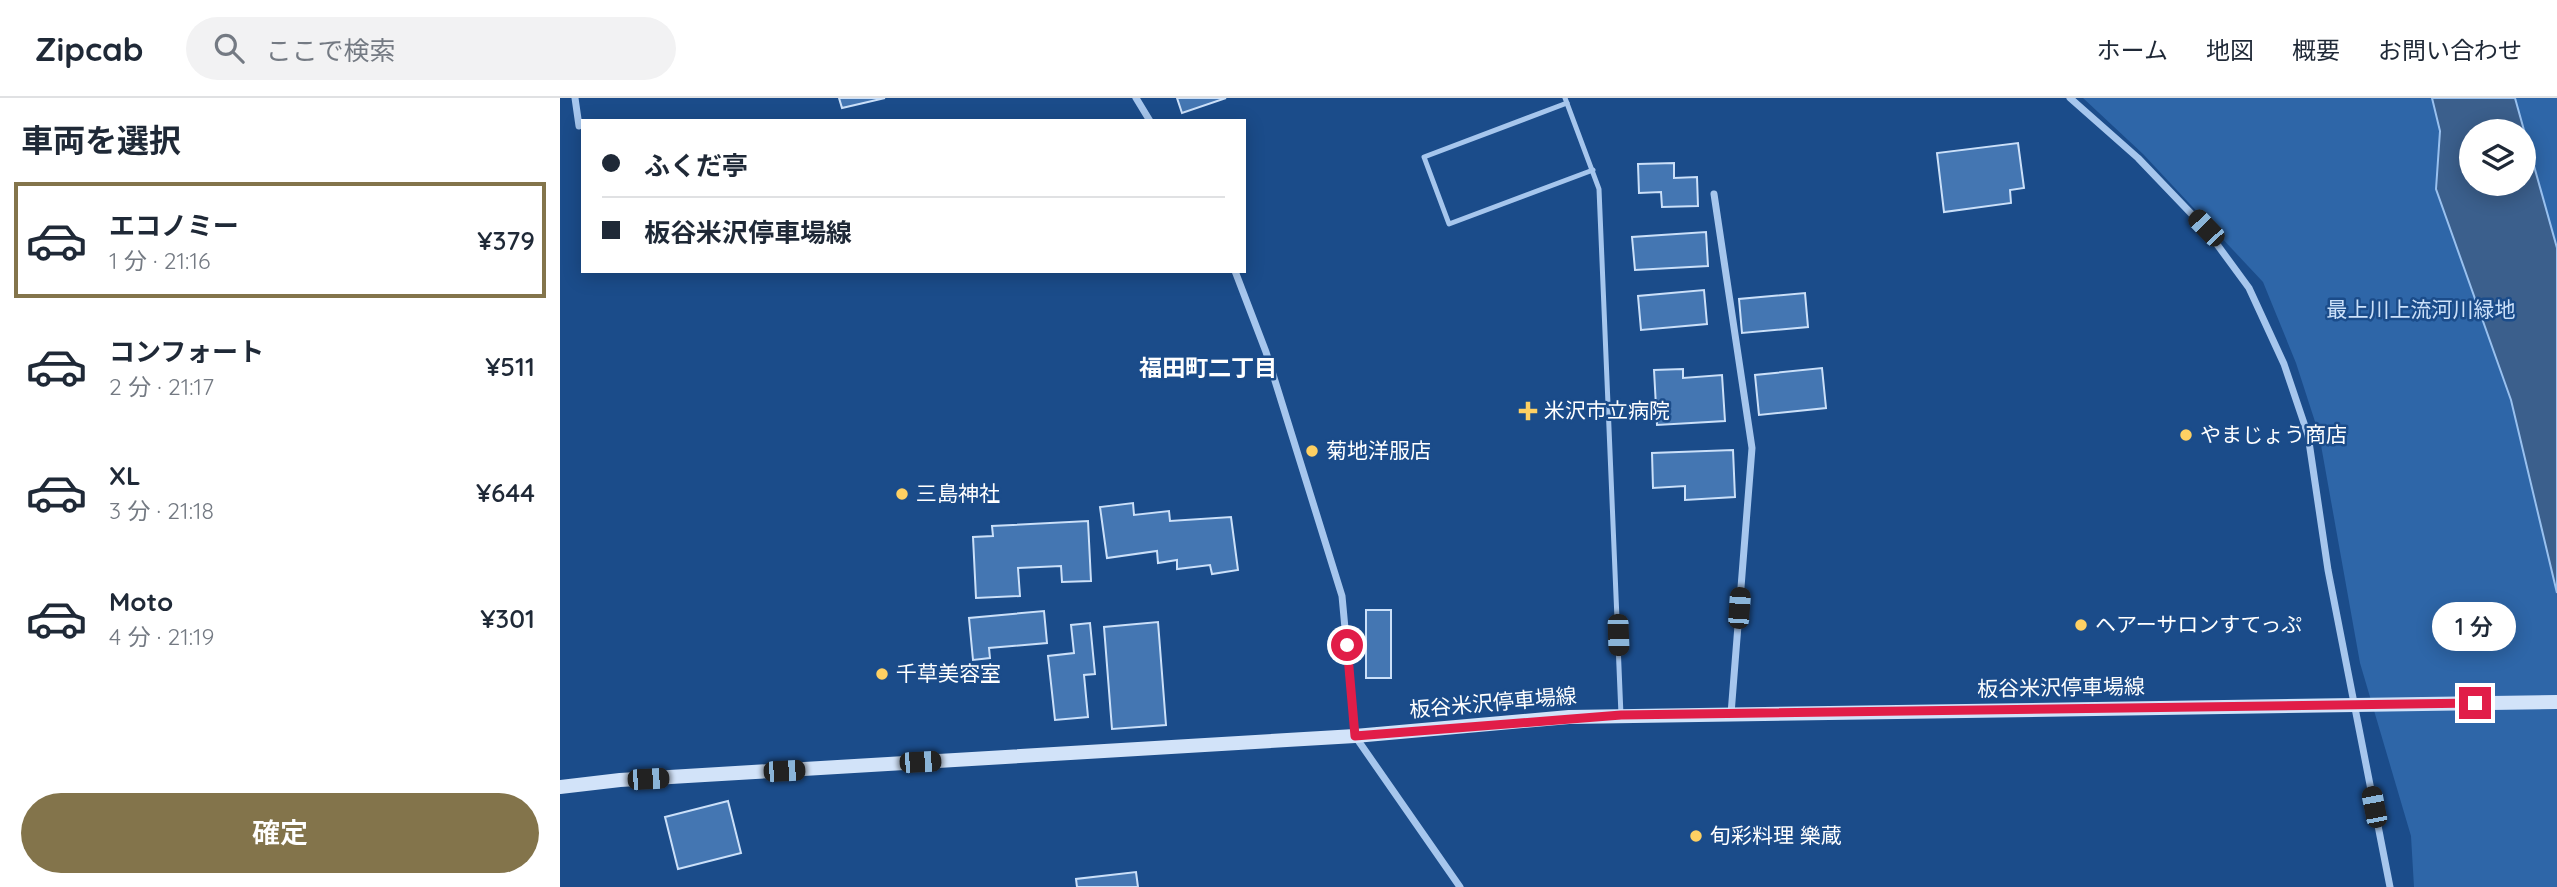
<!DOCTYPE html>
<html lang="ja">
<meta charset="utf-8">
<style>
:root{--surface:#fff;--page:#f2f2f3;--text:#1f2937;--muted:#747a83;--line:#e0e1e3;--accent:#83744b}
body{margin:0;font-family:Quicksand,"Noto Sans JP",sans-serif;background:var(--page);color:var(--text);height:100vh;display:flex;flex-direction:column;font-size:26px;white-space:nowrap}
*{box-sizing:border-box;margin:0}
p{font-size:23px;color:var(--muted)}
.icon{flex:none;width:38px;height:38px;fill:none;stroke:currentColor;stroke-width:2;stroke-linecap:round;stroke-linejoin:round}
.map{position:relative;flex:1;overflow:hidden}
.side{display:flex;flex-direction:column;background:var(--surface);width:560px}
.side>*{flex:none}
.banner{position:absolute;left:21px;top:21px;width:665px;height:154px;border-radius:0px;box-shadow:0 4px 18px #0003;display:grid;align-content:center;height:154px;padding:0 21px;background:var(--surface)}
.buttons{position:absolute;left:1899px;top:21px;display:grid;gap:14px}
.buttons a{display:grid;place-items:center;width:77px;height:77px;border-radius:50%;background:var(--surface);box-shadow:0 4px 18px #0003;font-size:35px}
.end{position:absolute;width:32px;height:32px;margin:-16px;border:9px solid #e11d48;background:#fff;box-shadow:0 0 0 4px #fff}
.from{border-radius:50%}
.bubble{position:absolute;height:49px;border-radius:24px;background:var(--surface);box-shadow:0 4px 18px #0003;font-size:23px;font-weight:600;line-height:49px;text-align:center}
.car{position:absolute;width:21px;height:42px;margin:-21px -10px;border-radius:9px;box-shadow:0 0 5px 2px #0007;background:linear-gradient(#222 24%,#8ab4d8 0 40%,#222 0 76%,#8ab4d8 0 86%,#222 0)}
.banner b{display:flex;align-items:center;gap:24px;height:66px;font-size:26px}
.banner b+b{border-top:2px solid var(--line)}
.banner i{width:18px;height:18px;background:var(--text)}
ul{padding:0;list-style:none}
li{display:flex;align-items:center;gap:21px;height:116px;margin:0 14px 10px;padding:0 7px;border:4px solid transparent;border-radius:0px}
li div{flex:1}
li b{display:block;font-size:26px}
li em{font-style:normal;font-weight:600}
li.current{border-color:var(--accent)}
li>.icon{width:63px;height:63px;stroke-width:1.5}
h2{padding:0 21px;font-size:32px;line-height:84px}
.action{display:flex;gap:14px;margin-top:auto;padding:14px 21px}
.action a{flex:1;height:80px;border-radius:42px;background:var(--accent);color:#fff;font-size:28px;font-weight:600;line-height:80px;text-align:center}
header{display:flex;align-items:center;gap:42px;box-sizing:border-box;height:98px;padding:0 35px;background:var(--surface);border-bottom:2px solid var(--line)}
header strong{font-size:33px}
nav{display:flex;gap:38px;margin-inline-start:auto;font-size:24px}
.search{width:490px;height:63px;background:var(--page);display:flex;align-items:center;gap:18px;box-sizing:border-box;padding:0 24px;border-radius:38px;color:var(--muted);font-size:26px}
main{display:flex;flex:1;min-height:0}
.map>svg:first-child{display:block}
</style>
<header>
<strong>Zipcab</strong>
<div class="search"><svg class="icon" aria-label="search" viewBox="0 0 24 24"><circle cx="10" cy="10" r="6"/><path d="M15 15l6 6"/></svg>ここで検索</div>
<nav><a>ホーム</a><a>地図</a><a>概要</a><a>お問い合わせ</a></nav>
</header>
<main>
<section class="side">
<h2>車両を選択</h2>
<ul>
<li class="current"><svg class="icon" aria-label="car" viewBox="0 0 24 24"><path d="M5 17H2v-5l4-1 3-4h7l3 4 3 1v5h-3M9 17h6M6 11h13"/><circle cx="7" cy="17" r="2"/><circle cx="17" cy="17" r="2"/></svg><div><b>エコノミー</b><p>1 分 · 21:16</p></div><em>¥379</em></li>
<li><svg class="icon" aria-label="car" viewBox="0 0 24 24"><path d="M5 17H2v-5l4-1 3-4h7l3 4 3 1v5h-3M9 17h6M6 11h13"/><circle cx="7" cy="17" r="2"/><circle cx="17" cy="17" r="2"/></svg><div><b>コンフォート</b><p>2 分 · 21:17</p></div><em>¥511</em></li>
<li><svg class="icon" aria-label="car" viewBox="0 0 24 24"><path d="M5 17H2v-5l4-1 3-4h7l3 4 3 1v5h-3M9 17h6M6 11h13"/><circle cx="7" cy="17" r="2"/><circle cx="17" cy="17" r="2"/></svg><div><b>XL</b><p>3 分 · 21:18</p></div><em>¥644</em></li>
<li><svg class="icon" aria-label="car" viewBox="0 0 24 24"><path d="M5 17H2v-5l4-1 3-4h7l3 4 3 1v5h-3M9 17h6M6 11h13"/><circle cx="7" cy="17" r="2"/><circle cx="17" cy="17" r="2"/></svg><div><b>Moto</b><p>4 分 · 21:19</p></div><em>¥301</em></li>
</ul>
<div class="action"><a>確定</a></div>
</section>
<div class="map">
<svg width="1997" height="789" viewBox="0 0 1997 789">
<rect width="100%" height="100%" fill="#1b4c8a"/>
<!-- green -->
<path fill="#2e66a8" fill-rule="evenodd" d="M1523 0H1997V789H1854L1851 738 1800 565 1759 336 1736 265 1703 184 1583 56ZM1911 33H1964V86H1911Z"/>
<!-- water -->
<path fill="#3b5f8c" stroke="#99c1ef" stroke-width="2" fill-rule="evenodd" d="M1872 0H1955L1997 150V495L1951 302 1876 91 1880 33ZM1911 33H1964V86H1911Z"/>
<!-- building -->
<g fill="#4476b2" stroke="#cbe0f9" stroke-width="2">
<path d="M279 0H325L282 10Z"/>
<path d="M617 0H666L622 15Z"/>
<path d="M1458 45 1464 90 1450 92 1451 105 1384 114 1377 55Z"/>
<path d="M1114 65V80L1137 79 1138 108 1102 109 1101 94 1079 95 1078 66Z"/>
<path d="M1146 134 1148 168 1075 172 1072 139Z"/>
<path d="M1144 192 1147 226 1081 232 1078 198Z"/>
<path d="M1245 195 1248 229 1182 235 1179 201Z"/>
<path d="M1262 270 1266 310 1199 317 1195 277Z"/>
<path d="M1123 271V280L1162 277 1165 323 1097 327 1094 272Z"/>
<path d="M1173 352 1175 399 1125 402V388L1093 390 1092 355Z"/>
<path d="M573 405 574 417 609 413 610 423 671 419 678 472 652 476 650 467 617 471V462L598 465 597 453 547 460 540 409Z"/>
<path d="M528 423 531 483 502 484 501 468 458 470 460 498 416 500 413 439 433 438 432 428Z"/>
<rect x="806" y="512" width="25" height="68"/>
<path d="M484 513 487 545 429 550 430 560 413 562 409 520Z"/>
<path d="M598 524 606 627 552 631 544 529Z"/>
<path d="M530 525 535 576 524 577 528 619 495 622 488 558 514 555 511 527Z"/>
<path d="M168 703 181 755 118 771 105 719Z"/>
<path d="M576 774 578 789H517L516 781Z"/>
</g>
<g fill="none" stroke-linecap="round" stroke-linejoin="round">
<!-- lane -->
<g stroke="#a6c6ed" stroke-width="5">
<path d="M1005 0 1039 91 1061 617"/>
<path d="M1007 5 864 59 889 126 1033 72"/>
</g>
<!-- street -->
<g stroke="#a6c6ed" stroke-width="7">
<path d="M15 0 19 28"/>
<path d="M576 0 590 23"/>
<path d="M1510 0 1578 60 1645 130 1689 190 1724 266 1748 337 1768 472 1830 789"/>
<path d="M1154 96 1192 350 1171 616"/>
<path d="M675 173 706 254 782 498 795 638 900 789"/>
</g>
<!-- secondary -->
<path stroke="#d2e3f9" stroke-width="14" d="M0 689 60 682 795 638 1009 619 1997 604"/>
</g>
<g fill="none" stroke-linecap="round" stroke-linejoin="round">
<!-- route -->
<path stroke="#e11d48" stroke-width="9" d="M787 547 795 638 1061 617 1915 605"/>
</g>
<!-- markers -->
<g fill="#fed063" stroke="#1b4c8a" stroke-width="2.5">
<path d="M964.5 302.5h7v7h7v7h-7v7h-7v-7h-7v-7h7z"/>
<circle cx="1626" cy="337" r="7"/>
<circle cx="752" cy="353" r="7"/>
<circle cx="342" cy="396" r="7"/>
<circle cx="1521" cy="527" r="7"/>
<circle cx="322" cy="576" r="7"/>
<circle cx="1136" cy="738" r="7"/>
</g>
<g text-anchor="middle" stroke-width="5" stroke-linejoin="round" paint-order="stroke">
<!-- park labels -->
<g font-size="21" fill="#cbe0f9" stroke="#1b4c8a">
<text x="1861" y="219">最上川上流河川緑地</text>
</g>
<!-- poi labels -->
<g font-size="21" fill="#fff" stroke="#1b4c8a" text-anchor="start">
<text x="984" y="320">米沢市立病院</text>
<text x="1640" y="344">やまじょう商店</text>
<text x="766" y="360">菊地洋服店</text>
<text x="356" y="403">三島神社</text>
<text x="1535" y="534">ヘアーサロンすてっぷ</text>
<text x="336" y="583">千草美容室</text>
<text x="1150" y="745">旬彩料理 樂蔵</text>
</g>
<!-- street labels -->
<g font-size="21" fill="#fff" stroke="#1b4c8a">
<text transform="translate(1501 590) rotate(-1)" y="7">板谷米沢停車場線</text>
<text transform="translate(933 605) rotate(-5)" y="7">板谷米沢停車場線</text>
</g>
<!-- neighbourhood labels -->
<g font-size="23" font-weight="bold" fill="#fff" stroke="#1b4c8a">
<text x="648" y="278">福田町二丁目</text>
</g>
</g>
</svg>
<div class="buttons">
<a><svg class="icon" aria-label="layers" viewBox="0 0 24 24"><path d="M12 4l9 5-9 5-9-5zM3 14l9 5 9-5"/></svg></a>
</div>
<i class="end from" style="left:787px;top:547px"></i>
<i class="end" style="left:1915px;top:605px"></i>
<div class="bubble" style="left:1872px;top:504px;width:84px">1 分</div>
<i class="car" style="left:1646px;top:130px;rotate:316deg"></i>
<i class="car" style="left:1179px;top:510px;rotate:4deg"></i>
<i class="car" style="left:1058px;top:537px;rotate:178deg"></i>
<i class="car" style="left:360px;top:664px;rotate:87deg"></i>
<i class="car" style="left:224px;top:673px;rotate:87deg"></i>
<i class="car" style="left:88px;top:681px;rotate:87deg"></i>
<i class="car" style="left:1814px;top:709px;rotate:349deg"></i>
<div class="banner">
<b><i class="from"></i>ふくだ亭</b>
<b><i></i>板谷米沢停車場線</b>
</div>
</div>
</main>
